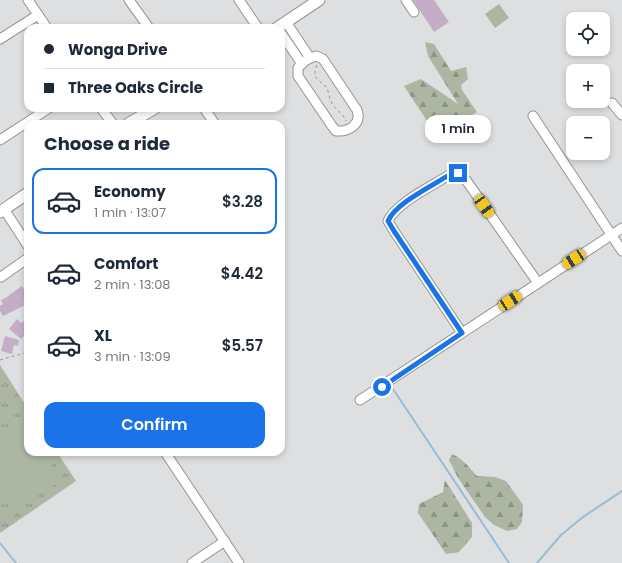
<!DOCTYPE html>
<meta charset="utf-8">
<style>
:root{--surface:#fff;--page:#f6f6f7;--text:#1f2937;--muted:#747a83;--line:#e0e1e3;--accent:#1a73e8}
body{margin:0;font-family:Poppins,sans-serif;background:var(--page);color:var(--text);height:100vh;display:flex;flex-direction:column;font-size:15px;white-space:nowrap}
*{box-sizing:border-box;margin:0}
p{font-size:13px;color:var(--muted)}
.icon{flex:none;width:22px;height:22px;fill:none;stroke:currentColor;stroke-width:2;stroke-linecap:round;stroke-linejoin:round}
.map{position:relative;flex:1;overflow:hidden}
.details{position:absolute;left:24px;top:120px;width:261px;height:336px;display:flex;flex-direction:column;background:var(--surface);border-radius:12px;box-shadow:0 2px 6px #0003}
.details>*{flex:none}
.hud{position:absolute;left:24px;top:24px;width:261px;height:88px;border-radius:12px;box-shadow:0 2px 6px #0003;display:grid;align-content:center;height:88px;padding:0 20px;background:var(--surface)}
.buttons{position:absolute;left:566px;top:12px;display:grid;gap:8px}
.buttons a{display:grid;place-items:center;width:44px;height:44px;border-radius:8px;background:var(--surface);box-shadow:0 2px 6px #0003;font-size:20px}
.end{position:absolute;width:18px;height:18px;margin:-9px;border:5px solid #1a73e8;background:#fff;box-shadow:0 0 0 2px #fff}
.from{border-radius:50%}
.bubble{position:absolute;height:28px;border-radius:12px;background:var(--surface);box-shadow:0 2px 6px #0003;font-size:13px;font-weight:600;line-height:28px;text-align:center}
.car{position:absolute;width:12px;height:24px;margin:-12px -6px;border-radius:5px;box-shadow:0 0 3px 1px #0007;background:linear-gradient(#f5c518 24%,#345 0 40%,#f5c518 0 76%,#345 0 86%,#f5c518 0)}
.hud b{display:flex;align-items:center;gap:14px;height:38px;font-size:15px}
.hud b+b{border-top:1px solid var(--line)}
.hud i{width:10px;height:10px;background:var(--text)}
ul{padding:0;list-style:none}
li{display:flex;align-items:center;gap:12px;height:66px;margin:0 8px 6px;padding:0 12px;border:2px solid transparent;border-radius:12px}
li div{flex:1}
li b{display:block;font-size:15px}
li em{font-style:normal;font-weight:600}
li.current{border-color:var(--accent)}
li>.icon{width:36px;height:36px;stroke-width:1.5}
h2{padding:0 20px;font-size:18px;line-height:48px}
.cta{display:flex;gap:8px;margin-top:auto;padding:8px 20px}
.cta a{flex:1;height:46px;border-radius:12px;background:var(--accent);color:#fff;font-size:16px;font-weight:600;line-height:46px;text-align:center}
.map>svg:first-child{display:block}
</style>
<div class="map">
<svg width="622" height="563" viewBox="0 0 622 563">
<defs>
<pattern id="forest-firs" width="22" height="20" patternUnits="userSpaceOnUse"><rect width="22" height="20" fill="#acb6a3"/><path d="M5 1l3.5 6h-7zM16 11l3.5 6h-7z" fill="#8c9484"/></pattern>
<pattern id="park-tufts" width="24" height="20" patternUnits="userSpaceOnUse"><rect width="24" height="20" fill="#acb6a3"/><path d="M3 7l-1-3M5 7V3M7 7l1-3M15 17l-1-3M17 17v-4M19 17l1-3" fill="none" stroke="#8c9484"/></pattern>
</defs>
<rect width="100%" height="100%" fill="#dedfe1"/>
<!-- forest -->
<g fill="url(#forest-firs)">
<path d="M425 42 434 44 451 71 466 67 468 79 461 85 462 90 477 112 437 136 404 86 421 79 458 104 428 56Z"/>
<path d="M452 454C463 459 469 467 477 476L495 477 506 481 523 505 522 522 517 529 507 531 494 525 485 517 458 478 449 460Z"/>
<path d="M445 480 472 523V537L459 552 446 554 418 513 419 504 443 492Z"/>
</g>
<!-- park -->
<path fill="url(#park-tufts)" d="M0 365 28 409V452H57L76 481 0 533Z"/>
<!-- pitch -->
<g fill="#acb6a3">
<path d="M499 4 509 18 495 28 485 14Z"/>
<path d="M22 429 28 431V452H43L61 481 35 497 11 502 0 494V443Z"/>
</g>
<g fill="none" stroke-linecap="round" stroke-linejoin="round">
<!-- stream -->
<g stroke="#9bbbd1" stroke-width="2">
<path d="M391 386 509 563"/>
<path d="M0 543 16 563"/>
<path d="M537 563 561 535 583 517 622 491"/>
</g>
</g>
<!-- building -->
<g fill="#c5adc8">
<path d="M413 0H434L449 22 434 32Z"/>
<path d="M22 286 28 295V299L23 302 25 305 3 316 0 311V306L3 304 1 300 9 296V295Z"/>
<path d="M28 318V331L21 339 9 329 17 319 21 323Z"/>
<path d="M5 336 19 340 18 346 14 345 12 354 1 351Z"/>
</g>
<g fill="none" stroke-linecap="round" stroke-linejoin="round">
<!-- minor casing -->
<g stroke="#939496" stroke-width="11">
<g id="minor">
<path d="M28 0 47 28"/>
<path d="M129 0 149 28"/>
<path d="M239 0 258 28"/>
<path d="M406 0 414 12"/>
<path d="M286 22 310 58"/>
<path d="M281 33 302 64"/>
<path d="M0 39 38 15"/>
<path d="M316 56 323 59 357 110C362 124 349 132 336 131L332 126 298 76V68C302 62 309 58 316 56Z"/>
<path d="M612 103 622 115"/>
<path d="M101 108 113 124"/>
<path d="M204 108 215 124"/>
<path d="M533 116 622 251"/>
<path d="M0 140 49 108"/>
<path d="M4 209 28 246"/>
<path d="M1 277 28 258"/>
<path d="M462 333 394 231 388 221C396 203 432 186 449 175L457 173 466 180 538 283"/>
<path d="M360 400 622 228"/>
<path d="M165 452 239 563"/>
<path d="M192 563 225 541"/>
</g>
</g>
<!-- major casing -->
<g stroke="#939496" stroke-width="13">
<g id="major">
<path d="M277 28 319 0"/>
<path d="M128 124 155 108"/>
<path d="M0 212 28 193"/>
</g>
</g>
<!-- path -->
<g stroke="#949597" stroke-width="1" stroke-dasharray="3 3" stroke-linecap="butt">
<path d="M317 65C311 79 319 79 327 88 329 93 329 98 332 103 336 111 343 113 346 121"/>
<path d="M0 360 28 352"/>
</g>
<!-- minor -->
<use href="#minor" stroke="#fff" stroke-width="9"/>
<!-- major -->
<use href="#major" stroke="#fff" stroke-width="11"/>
</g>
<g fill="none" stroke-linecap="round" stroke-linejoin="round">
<!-- route -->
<path stroke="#1a73e8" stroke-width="5" d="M382 387 462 333 394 231 388 221C396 203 432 186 449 175L458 173"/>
</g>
</svg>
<div class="buttons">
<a><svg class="icon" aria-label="locate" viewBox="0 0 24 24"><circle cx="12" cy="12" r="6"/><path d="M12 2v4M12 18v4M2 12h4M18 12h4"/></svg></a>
<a>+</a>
<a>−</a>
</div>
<i class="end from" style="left:382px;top:387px"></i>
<i class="end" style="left:458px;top:173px"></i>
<div class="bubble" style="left:425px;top:115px;width:66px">1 min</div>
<i class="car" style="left:484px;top:206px;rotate:145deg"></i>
<i class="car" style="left:574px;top:259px;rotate:237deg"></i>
<i class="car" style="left:510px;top:301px;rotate:57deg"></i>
<div class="hud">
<b><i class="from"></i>Wonga Drive</b>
<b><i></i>Three Oaks Circle</b>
</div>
<section class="details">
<h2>Choose a ride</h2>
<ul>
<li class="current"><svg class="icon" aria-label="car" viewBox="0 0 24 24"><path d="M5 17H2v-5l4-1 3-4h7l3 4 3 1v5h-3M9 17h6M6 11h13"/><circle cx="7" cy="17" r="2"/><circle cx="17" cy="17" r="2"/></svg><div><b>Economy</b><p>1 min · 13:07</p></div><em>$3.28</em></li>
<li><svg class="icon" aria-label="car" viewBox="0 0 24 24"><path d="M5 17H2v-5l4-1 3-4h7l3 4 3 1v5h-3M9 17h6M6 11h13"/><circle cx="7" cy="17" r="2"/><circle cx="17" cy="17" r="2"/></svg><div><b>Comfort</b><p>2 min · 13:08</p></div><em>$4.42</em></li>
<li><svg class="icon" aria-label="car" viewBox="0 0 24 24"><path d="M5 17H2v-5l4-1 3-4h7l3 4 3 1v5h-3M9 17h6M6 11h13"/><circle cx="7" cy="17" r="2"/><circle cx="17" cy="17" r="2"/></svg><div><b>XL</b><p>3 min · 13:09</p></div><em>$5.57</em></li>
</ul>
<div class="cta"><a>Confirm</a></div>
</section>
</div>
